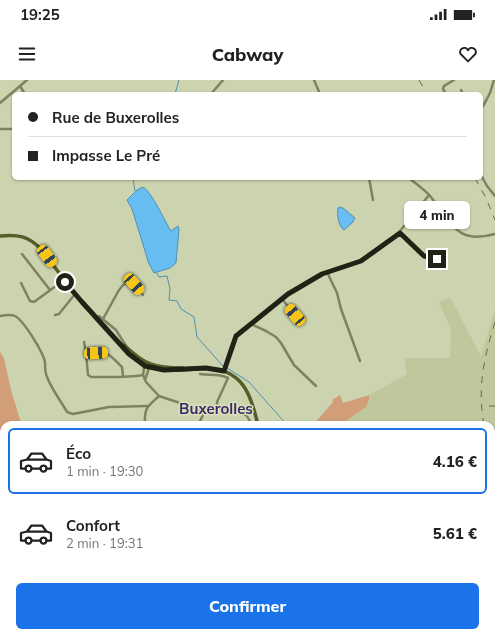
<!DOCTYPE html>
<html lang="fr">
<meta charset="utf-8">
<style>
:root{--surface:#fff;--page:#f6f6f6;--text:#222;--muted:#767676;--line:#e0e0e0;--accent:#1a73e8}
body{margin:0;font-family:Mulish,sans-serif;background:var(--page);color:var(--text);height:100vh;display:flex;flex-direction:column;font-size:15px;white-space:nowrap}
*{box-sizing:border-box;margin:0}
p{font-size:13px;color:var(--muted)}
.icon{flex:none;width:22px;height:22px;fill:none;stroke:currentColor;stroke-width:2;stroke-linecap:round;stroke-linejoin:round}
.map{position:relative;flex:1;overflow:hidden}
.side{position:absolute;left:0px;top:341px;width:495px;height:216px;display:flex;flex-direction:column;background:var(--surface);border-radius:12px 12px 0 0;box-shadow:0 1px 3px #0004}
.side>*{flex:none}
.top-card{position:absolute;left:12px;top:12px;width:471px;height:88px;border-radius:6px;box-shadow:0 1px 3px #0004;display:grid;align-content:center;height:88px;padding:0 16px;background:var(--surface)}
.end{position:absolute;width:18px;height:18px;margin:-9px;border:5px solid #1f2214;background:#fff;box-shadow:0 0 0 2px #fff}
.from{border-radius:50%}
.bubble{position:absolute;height:28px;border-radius:6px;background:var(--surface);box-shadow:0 1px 3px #0004;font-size:13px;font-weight:800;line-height:28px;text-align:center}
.car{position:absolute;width:12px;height:24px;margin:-12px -6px;border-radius:5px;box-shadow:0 0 3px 1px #0007;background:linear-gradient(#f5c518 24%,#345 0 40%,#f5c518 0 76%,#345 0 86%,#f5c518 0)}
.top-card b{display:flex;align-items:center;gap:14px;height:38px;font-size:15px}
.top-card b+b{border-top:1px solid var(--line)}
.top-card i{width:10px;height:10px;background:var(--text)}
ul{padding:7px 0 0;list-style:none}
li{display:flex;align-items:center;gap:12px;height:66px;margin:0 8px 6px;padding:0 8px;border:2px solid transparent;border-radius:6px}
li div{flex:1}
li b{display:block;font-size:15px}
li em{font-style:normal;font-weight:800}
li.selected{border-color:var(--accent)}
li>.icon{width:36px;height:36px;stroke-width:1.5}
.primary-button{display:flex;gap:8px;margin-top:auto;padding:8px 16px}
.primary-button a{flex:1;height:46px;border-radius:6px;background:var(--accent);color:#fff;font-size:16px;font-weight:800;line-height:46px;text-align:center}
.status{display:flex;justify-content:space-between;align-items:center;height:28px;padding:0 20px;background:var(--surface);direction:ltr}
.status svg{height:11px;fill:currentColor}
header{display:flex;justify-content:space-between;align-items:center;height:52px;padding:0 16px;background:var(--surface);font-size:18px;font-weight:800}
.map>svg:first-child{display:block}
</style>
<div class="status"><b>19:25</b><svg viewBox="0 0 49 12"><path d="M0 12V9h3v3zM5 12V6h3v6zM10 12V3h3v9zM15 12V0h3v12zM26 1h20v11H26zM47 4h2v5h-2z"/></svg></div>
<header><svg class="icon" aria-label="menu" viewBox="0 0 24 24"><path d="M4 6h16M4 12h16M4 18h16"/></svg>Cabway<svg class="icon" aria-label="heart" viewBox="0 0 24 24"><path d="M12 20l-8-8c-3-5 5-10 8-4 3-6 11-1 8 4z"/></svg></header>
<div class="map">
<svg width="495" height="557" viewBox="0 0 495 557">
<rect width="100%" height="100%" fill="#ccd4af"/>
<!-- built -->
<path fill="#bfc89c" d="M450 217 481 276 495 230V557H368V553H491V345H340L369 320V315L407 294 404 278H450L451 250 439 222Z"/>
<!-- green -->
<g fill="#d19e79">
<path d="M0 272 4 278 11 310 21 343 17 345H4V350L0 351Z"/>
<path d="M340 315 343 323 369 315V320L366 327 340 345H313L333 322 332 320Z"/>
<path d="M0 377 4 390V520L0 517Z"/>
<path d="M23 553H368V557H19Z"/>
</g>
<!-- water -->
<g fill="#68bef3" stroke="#528fb0">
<path d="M143 107C152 112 165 142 171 151L178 146 179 150 176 183 170 188 154 193 149 184 132 129 127 120 137 110Z"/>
<path d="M340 127 343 128 355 138 352 143 344 150C338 146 337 134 338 128Z"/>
</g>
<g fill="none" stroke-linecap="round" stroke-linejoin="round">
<!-- stream -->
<g stroke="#528fb0" stroke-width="1">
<path d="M175 14 179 0"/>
<path d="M133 98 135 111"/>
<path d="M156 192 159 197 167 196 170 209 169 220 177 221 181 229 194 237 197 257 223 286"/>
<path d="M227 288 249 302 287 345"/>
<path d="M194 557 195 553"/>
</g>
<!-- street -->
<g stroke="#7c8360" stroke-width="2.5">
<path d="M314 0 320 14"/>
<path d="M20 6 25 14"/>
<path d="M461 10 463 14"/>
<path d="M211 14 223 0"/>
<path d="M446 14 443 9 444 6 454 0"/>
<path d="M0 23 27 0"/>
<path d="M481 30 490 13 494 0"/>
<path d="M0 49H14"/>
<path d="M481 95 487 106 495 116"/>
<path d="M369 98 373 120"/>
<path d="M409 98C416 104 424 109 430 116 452 142 455 165 495 154"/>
<path d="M400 153 424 176 437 179"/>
<path d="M22 174 50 210"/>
<path d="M327 192 337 213 341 229 360 281"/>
<path d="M21 203 30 221 34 222 64 200"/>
<path d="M282 219 295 235"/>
<path d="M55 235 59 234 75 214"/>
<path d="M0 236C5 235 11 234 15 236 24 241 43 272 45 282 45 287 45 293 47 297 52 310 61 321 67 332L73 334 109 327 148 326"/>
<path d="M99 236 116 250 126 266"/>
<path d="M103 239 119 210 124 204H134L143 215"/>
<path d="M251 244 266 251 276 257 281 263 294 285 316 306"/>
<path d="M84 262 86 273"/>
<path d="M224 291C228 277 231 261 241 251L288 214 315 197 361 181 396 156 429 115"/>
<path d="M200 294C211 296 216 293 228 298L217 322V327"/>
<path d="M123 296 122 287C106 271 109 272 86 273L88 295 91 297C108 297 126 298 143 295"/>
<path d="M145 300 149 288V284L144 288 143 295 146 302 159 316 201 330 217 327 237 331 247 336 252 345"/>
<path d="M145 345C144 328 147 327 159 316"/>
<path d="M198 345 205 331"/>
<path d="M491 530 495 529"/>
<path d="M370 557 371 553"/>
<path d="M438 557 443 555 449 557"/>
</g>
<!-- secondary -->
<g stroke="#555e29" stroke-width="3.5">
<path d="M0 156C18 154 28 156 41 169L75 214 129 274C153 295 176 291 205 288"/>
<path d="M124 265C145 285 154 288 183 288"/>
<path d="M205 288C243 289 250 313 258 345"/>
<path d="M491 485H495"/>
</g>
<!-- rail -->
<g stroke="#656a53" stroke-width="1" stroke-dasharray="7 7" stroke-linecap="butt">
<path d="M419 0 427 14"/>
<path d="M475 98 486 118 495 140"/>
<path d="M489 326H495"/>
<path d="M484 345C477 307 484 278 495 242"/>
<path d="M491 368 495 378"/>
</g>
</g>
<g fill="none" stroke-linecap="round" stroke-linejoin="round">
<!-- route -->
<path stroke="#1f2214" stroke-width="5" d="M65 202 82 222 129 274 145 286 164 290 206 288 224 291 236 256 288 214 322 194 361 181 400 153 424 176 437 179"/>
</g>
<g text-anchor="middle" stroke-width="3" stroke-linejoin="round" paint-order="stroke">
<!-- neighbourhood labels -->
<g font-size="15" font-weight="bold" fill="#3e2964" stroke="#d9e1bc">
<text x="216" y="334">Buxerolles</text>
</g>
</g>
</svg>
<i class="end from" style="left:65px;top:202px"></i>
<i class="end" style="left:437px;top:179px"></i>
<div class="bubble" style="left:404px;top:121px;width:66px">4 min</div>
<i class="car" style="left:47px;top:176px;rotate:143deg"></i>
<i class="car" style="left:134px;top:204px;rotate:138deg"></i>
<i class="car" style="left:295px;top:235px;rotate:320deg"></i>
<i class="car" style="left:96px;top:273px;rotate:87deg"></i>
<div class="top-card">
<b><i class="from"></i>Rue de Buxerolles</b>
<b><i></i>Impasse Le Pré</b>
</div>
<section class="side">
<ul>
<li class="selected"><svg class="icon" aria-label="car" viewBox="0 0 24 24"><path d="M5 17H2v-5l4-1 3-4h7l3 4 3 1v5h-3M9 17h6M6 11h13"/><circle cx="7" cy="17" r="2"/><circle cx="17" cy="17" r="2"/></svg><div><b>Éco</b><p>1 min · 19:30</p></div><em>4.16 €</em></li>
<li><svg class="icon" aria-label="car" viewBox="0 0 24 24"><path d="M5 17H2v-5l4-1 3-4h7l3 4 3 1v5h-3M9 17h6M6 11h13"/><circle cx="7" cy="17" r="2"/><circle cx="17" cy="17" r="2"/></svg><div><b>Confort</b><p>2 min · 19:31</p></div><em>5.61 €</em></li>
</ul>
<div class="primary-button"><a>Confirmer</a></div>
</section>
</div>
